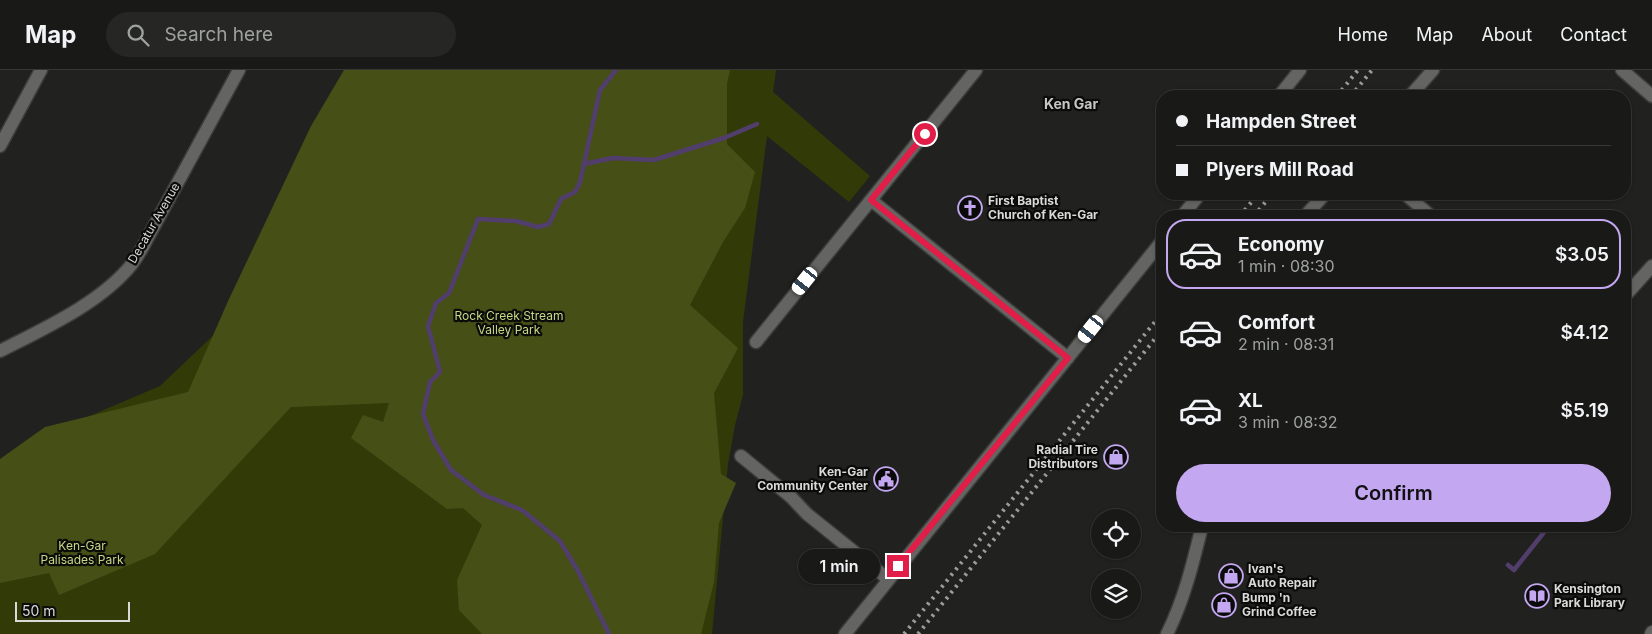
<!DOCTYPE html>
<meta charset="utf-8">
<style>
:root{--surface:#191a17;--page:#262724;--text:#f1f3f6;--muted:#9fa1a1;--line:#373836;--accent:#c4a7f1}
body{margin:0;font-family:Inter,sans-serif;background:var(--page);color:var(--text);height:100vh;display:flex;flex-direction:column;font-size:19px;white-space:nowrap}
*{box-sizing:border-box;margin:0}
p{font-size:16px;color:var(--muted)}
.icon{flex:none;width:28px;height:28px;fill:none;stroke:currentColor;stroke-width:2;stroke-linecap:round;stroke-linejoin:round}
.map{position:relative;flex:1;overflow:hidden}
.side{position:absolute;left:1156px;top:140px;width:475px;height:322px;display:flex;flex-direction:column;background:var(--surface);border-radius:20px;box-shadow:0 1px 4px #0004,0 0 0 1px var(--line)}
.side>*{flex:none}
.hud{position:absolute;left:1156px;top:20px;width:475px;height:110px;border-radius:20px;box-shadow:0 1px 4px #0004,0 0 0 1px var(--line);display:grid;align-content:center;height:110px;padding:0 20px;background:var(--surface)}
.fabs{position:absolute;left:1091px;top:439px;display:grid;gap:10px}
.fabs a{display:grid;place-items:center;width:50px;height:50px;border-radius:50%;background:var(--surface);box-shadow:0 1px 4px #0004,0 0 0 1px var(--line);font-size:25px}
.scale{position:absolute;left:15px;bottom:12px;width:115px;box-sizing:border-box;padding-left:5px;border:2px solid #d9dad8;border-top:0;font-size:14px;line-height:18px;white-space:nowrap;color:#d9dad8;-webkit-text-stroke:4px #0b0b0a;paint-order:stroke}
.end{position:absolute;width:22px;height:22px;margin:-11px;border:6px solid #e11d48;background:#fff;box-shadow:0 0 0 2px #fff}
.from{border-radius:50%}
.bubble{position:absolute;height:35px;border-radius:18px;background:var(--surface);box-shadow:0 1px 4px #0004,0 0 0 1px var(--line);font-size:16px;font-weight:600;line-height:35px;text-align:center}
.car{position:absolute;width:15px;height:30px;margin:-15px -8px;border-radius:6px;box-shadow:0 0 4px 1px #0007;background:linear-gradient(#fff 24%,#345 0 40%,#fff 0 76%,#345 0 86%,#fff 0)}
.hud b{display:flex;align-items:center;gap:18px;height:48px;font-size:19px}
.hud b+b{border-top:1px solid var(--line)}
.hud i{width:12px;height:12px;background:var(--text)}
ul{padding:9px 0 0;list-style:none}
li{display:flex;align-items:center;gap:15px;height:70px;margin:0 10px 8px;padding:0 10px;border:2px solid transparent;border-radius:20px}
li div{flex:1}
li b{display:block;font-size:19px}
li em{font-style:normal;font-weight:600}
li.selected{border-color:var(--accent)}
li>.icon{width:45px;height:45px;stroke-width:1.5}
.button{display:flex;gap:10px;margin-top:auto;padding:10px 20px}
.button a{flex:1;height:58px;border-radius:30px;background:var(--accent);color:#111;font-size:20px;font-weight:600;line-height:58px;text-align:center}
header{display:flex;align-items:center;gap:30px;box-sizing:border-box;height:70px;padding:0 25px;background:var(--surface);border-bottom:1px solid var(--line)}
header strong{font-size:24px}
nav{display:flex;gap:28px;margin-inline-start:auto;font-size:18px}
.search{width:350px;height:45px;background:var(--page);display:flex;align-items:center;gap:12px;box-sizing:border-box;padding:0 18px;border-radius:28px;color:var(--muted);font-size:19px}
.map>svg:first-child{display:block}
</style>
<header>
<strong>Map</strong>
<div class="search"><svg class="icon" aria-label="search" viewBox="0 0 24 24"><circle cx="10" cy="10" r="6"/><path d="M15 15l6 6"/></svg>Search here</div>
<nav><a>Home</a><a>Map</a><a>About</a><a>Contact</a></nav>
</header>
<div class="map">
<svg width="1652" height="564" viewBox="0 0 1652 564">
<rect width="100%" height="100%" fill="#21221f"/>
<!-- green -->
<path fill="#323b08" d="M380 0H776L773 22 870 106 849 132 767 66 743 252V325L735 355 728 394 712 564H0V408L52 362 160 316 262 219Z"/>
<!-- forest -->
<path fill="#454f16" d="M344 0H730L727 14V74L755 102 745 138 723 172 690 235 738 278 714 323 721 404 736 413 719 453 714 512 701 564H482L459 540 457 510 482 455 463 438 447 439 351 368 363 345 383 352 389 333 291 337 155 484 59 525 49 503 0 513V389L45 357 188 322 229 229 311 56Z"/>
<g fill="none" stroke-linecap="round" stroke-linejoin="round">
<!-- stream -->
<g stroke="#523e6d" stroke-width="4.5">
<path d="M584 94 613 88 654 90 724 68 757 54"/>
<path d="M1508 495 1514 500 1549 456"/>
<path d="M609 564 578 501 560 471 522 440 484 425 451 400 433 370 423 344 430 312 440 302 428 256 436 233 449 223 478 149 516 151 538 157 549 154 561 129 575 122 580 112 600 20 616 0"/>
</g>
<!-- street casing -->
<g stroke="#3c3d3b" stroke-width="15">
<g id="street">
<path d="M1279 26 1300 0"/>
<path d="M1410 26 1433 0"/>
<path d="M0 76 41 0"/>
<path d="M1405 124 1431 146"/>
<path d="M871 130 1068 288"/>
<path d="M1182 146 1200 124"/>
<path d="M1305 146 1325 124"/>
<path d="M1625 226 1652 196"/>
<path d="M756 272 976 0"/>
<path d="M0 281C43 259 101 233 132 194 137 187 142 179 146 171L239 0"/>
<path d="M741 386 791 427 807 444 888 509"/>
<path d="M845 564 1162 171"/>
<path d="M1167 564C1184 530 1193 493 1202 456"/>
</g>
</g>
<!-- secondary casing -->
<g stroke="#3c3d3b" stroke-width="15">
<g id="secondary">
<path d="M1622 0 1652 26"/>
<path d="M1651 564 1652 562"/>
</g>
</g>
<!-- street -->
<use href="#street" stroke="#646562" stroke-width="12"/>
<!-- secondary -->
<use href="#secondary" stroke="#646562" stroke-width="12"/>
<!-- rail -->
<g stroke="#9c9d9a" stroke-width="4" stroke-dasharray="2.5 5" stroke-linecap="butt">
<path d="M1337 26 1358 0"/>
<path d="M1351 26 1372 0"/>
<path d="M1240 146 1258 124"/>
<path d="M1254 146 1272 124"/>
<path d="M904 564 1162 243"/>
<path d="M918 564 1162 260"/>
</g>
</g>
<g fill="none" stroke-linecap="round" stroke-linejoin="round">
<!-- route -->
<path stroke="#e11d48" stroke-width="6" d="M898 496 1068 288 871 130 925 64"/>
</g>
<!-- icons -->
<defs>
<g id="church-ring" transform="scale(1.25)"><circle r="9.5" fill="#0b0b0a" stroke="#c4a7f1" stroke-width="1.5"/><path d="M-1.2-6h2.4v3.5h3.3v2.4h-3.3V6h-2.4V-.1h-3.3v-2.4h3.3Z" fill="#c4a7f1"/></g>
<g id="shop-ring" transform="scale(1.25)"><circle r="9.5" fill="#0b0b0a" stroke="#c4a7f1" stroke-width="1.5"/><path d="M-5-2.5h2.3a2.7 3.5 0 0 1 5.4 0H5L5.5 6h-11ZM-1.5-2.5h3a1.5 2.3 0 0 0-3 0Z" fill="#c4a7f1"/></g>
<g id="civic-ring" transform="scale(1.25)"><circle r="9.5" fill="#0b0b0a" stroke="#c4a7f1" stroke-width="1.5"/><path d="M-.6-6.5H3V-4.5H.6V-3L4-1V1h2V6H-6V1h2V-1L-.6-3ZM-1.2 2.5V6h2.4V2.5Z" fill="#c4a7f1"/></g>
<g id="library-ring" transform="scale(1.25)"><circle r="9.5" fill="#0b0b0a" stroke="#c4a7f1" stroke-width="1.5"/><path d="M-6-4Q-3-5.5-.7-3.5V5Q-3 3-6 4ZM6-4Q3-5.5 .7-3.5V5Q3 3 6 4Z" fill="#c4a7f1"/></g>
</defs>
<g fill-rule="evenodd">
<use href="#church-ring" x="970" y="138"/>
<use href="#shop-ring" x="1116" y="387"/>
<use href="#civic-ring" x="886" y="409"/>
<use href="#shop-ring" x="1231" y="506"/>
<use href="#library-ring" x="1537" y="526"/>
<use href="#shop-ring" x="1224" y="535"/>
</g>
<g text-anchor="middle" stroke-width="4.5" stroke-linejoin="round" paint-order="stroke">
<!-- poi labels -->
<g font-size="12" font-weight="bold" fill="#d9dad8" stroke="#0b0b0a" text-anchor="start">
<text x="988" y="135">First Baptist<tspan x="988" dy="14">Church of Ken-Gar</tspan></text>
<text x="1098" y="384" text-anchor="end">Radial Tire<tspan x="1098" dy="14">Distributors</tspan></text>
<text x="868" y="406" text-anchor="end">Ken-Gar<tspan x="868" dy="14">Community Center</tspan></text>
<text x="1248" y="503">Ivan's<tspan x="1248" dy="14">Auto Repair</tspan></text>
<text x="1554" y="523">Kensington<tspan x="1554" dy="14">Park Library</tspan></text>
<text x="1242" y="532">Bump 'n<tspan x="1242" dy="14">Grind Coffee</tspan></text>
</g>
<!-- street labels -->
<g font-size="12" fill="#d9dad8" stroke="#0b0b0a">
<text transform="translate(154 153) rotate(-60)" y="4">Decatur Avenue</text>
</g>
<!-- park labels -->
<g font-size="12" fill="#c6d884" stroke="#0b0b0a">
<text x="509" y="250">Rock Creek Stream<tspan x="509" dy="14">Valley Park</tspan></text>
<text x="82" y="480">Ken-Gar<tspan x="82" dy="14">Palisades Park</tspan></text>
</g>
<!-- neighbourhood labels -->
<g font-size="14" font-weight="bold" fill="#c6c7c4" stroke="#0b0b0a">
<text x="1071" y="39">Ken Gar</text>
</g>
</g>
</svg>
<div class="fabs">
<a><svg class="icon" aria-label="locate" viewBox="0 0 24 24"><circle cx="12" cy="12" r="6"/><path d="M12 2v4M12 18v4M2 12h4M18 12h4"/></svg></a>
<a><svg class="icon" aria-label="layers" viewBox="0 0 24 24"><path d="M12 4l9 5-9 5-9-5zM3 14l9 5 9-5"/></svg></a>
</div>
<div class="scale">50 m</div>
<i class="end from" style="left:925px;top:64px"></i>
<i class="end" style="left:898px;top:496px"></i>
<div class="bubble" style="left:798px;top:479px;width:82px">1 min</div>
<i class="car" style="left:805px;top:211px;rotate:219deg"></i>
<i class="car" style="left:1091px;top:259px;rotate:219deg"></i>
<div class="hud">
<b><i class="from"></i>Hampden Street</b>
<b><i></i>Plyers Mill Road</b>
</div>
<section class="side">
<ul>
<li class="selected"><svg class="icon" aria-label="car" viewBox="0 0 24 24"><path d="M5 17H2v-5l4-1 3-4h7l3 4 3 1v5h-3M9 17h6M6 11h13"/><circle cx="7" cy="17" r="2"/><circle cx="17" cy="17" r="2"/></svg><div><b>Economy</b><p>1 min · 08:30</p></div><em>$3.05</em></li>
<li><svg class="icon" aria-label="car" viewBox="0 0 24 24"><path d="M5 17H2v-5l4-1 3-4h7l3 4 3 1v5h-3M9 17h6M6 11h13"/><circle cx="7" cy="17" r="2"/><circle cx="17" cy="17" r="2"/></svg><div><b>Comfort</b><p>2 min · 08:31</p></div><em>$4.12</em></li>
<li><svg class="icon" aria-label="car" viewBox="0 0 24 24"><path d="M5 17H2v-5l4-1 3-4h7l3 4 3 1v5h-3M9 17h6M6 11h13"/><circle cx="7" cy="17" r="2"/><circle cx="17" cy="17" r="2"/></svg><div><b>XL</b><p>3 min · 08:32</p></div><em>$5.19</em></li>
</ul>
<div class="button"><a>Confirm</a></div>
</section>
</div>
